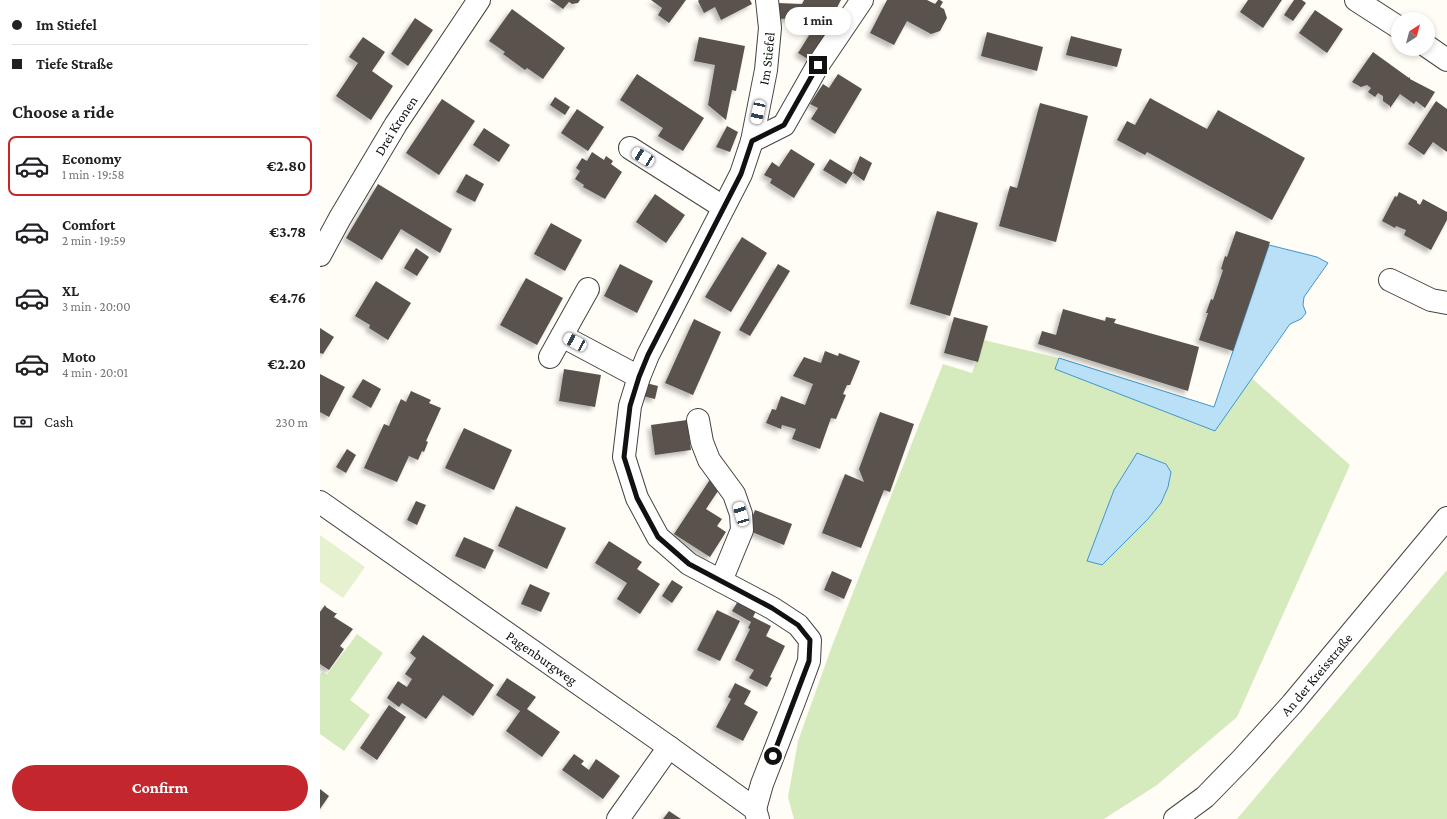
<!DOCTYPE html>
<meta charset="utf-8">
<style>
:root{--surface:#fff;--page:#f2f2f2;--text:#202124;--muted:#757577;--line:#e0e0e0;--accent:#c4262e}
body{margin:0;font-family:"Crimson Pro",serif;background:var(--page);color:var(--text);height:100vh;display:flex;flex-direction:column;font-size:15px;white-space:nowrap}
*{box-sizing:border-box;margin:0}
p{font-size:13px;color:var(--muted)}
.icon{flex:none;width:22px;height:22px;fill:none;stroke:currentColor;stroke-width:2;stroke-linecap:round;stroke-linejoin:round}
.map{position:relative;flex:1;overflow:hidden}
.sheet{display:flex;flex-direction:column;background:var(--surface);width:320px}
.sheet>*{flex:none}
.banner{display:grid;align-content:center;height:88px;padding:0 12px;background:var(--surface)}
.needle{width:26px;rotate:36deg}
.fabs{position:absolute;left:1071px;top:12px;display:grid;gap:8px}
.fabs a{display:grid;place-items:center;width:44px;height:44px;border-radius:50%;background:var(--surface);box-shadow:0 2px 6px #0003;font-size:20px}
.end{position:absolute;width:18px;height:18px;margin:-9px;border:5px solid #111;background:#fff;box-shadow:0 0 0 2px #fff}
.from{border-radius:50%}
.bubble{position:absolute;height:28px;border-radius:14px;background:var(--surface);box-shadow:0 2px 6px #0003;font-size:13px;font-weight:700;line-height:28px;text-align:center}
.car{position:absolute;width:12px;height:24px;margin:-12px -6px;border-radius:5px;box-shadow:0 0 3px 1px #0007;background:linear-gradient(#fff 24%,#345 0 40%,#fff 0 76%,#345 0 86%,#fff 0)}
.banner b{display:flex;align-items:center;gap:14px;height:38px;font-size:15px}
.banner b+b{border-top:1px solid var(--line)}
.banner i{width:10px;height:10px;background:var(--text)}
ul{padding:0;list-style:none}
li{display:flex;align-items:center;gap:12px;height:60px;margin:0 8px 6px;padding:0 4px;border:2px solid transparent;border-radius:8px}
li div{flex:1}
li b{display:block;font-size:15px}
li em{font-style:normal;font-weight:700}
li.current{border-color:var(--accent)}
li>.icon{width:36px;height:36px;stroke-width:1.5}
h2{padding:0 12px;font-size:18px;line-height:48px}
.pay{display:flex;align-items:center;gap:10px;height:44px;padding:0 12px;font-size:15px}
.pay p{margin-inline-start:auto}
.action{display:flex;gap:8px;margin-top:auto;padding:8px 12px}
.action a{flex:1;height:46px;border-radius:24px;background:var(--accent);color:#fff;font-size:16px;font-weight:700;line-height:46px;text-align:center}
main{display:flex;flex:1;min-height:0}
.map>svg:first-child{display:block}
</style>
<main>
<section class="sheet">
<div class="banner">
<b><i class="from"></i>Im Stiefel</b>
<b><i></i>Tiefe Straße</b>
</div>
<h2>Choose a ride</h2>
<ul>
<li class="current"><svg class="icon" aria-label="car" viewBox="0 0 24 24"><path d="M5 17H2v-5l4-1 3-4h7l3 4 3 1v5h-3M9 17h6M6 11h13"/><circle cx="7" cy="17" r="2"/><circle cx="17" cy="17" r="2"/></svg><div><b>Economy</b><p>1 min · 19:58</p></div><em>€2.80</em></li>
<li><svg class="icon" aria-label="car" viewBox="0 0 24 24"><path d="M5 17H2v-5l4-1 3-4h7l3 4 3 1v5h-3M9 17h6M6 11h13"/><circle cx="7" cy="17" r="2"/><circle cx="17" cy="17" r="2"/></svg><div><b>Comfort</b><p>2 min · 19:59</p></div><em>€3.78</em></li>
<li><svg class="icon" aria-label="car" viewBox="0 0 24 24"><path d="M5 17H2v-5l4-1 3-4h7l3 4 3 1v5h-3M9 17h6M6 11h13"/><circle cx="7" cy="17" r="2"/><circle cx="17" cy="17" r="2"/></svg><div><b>XL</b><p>3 min · 20:00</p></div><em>€4.76</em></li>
<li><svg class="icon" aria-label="car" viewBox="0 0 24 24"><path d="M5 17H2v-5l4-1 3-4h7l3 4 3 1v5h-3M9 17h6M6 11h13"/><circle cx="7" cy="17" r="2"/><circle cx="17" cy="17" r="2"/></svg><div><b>Moto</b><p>4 min · 20:01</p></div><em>€2.20</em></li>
</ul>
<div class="pay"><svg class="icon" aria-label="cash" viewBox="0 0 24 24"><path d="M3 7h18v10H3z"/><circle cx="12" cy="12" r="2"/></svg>Cash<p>230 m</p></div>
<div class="action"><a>Confirm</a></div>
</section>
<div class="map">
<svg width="1127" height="819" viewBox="0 0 1127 819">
<defs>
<filter id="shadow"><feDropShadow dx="-3.5" dy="3.5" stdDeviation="2" flood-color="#0004"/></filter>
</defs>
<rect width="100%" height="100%" fill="#fffdf5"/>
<!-- green -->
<g fill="#d5ebbd">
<path d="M664 340 739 358 894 407 910 359 1030 465 917 717 837 785 784 819H474L468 797 478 741 512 646 623 364 652 373Z"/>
<path d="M1127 570V819H917Z"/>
<path d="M37 634 63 653 30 700 50 715 24 751 0 734V675L2 672 7 675Z"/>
</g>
<!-- pitch -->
<path fill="#e6f2cf" d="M0 535 45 567 23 598 0 582Z"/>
<!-- water -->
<g fill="#b9e0f7" stroke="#3f96cf">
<path d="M949 245 997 257 1008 263 984 297 983 305 986 313 981 319 970 324 895 431 735 369 739 358 894 407Z"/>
<path d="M817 453 846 464 851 472 848 487 841 503 828 519 782 565 767 561 794 490Z"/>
</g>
<!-- building -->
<g fill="#5a524d" filter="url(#shadow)">
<path d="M230 0H260L258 3 252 4 249 2 243 9Z"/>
<path d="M331 0H366L349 23 338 15 342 8Z"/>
<path d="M379 0H430L432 4 401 20 395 7 384 13 378 1Z"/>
<path d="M484 0H521L504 33 507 35 491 61 478 53 493 29 474 18 459 19 458 3 482 4Z"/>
<path d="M567 0H607L615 4 618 0H620L623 2 620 7 624 9 627 18 620 31 611 34 587 21 574 45 550 33Z"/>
<path d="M928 0H962L943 28 920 12Z"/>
<path d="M974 0H982L986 3 973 21 964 15Z"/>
<path d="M192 9 245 48 223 79 207 68 205 70 183 54 185 52 169 41Z"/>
<path d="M995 10 1023 29 1007 53 979 33Z"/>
<path d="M95 18 113 30 88 66 71 54Z"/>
<path d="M667 32 723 47 717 71 661 56Z"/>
<path d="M751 36 802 49 797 67 746 55Z"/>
<path d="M43 37 65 52 52 71 73 86 51 120 16 96 38 63 29 57Z"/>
<path d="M379 37 425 46 416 91 412 90 406 120 388 105 395 65 374 61Z"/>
<path d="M1053 52 1089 78 1090 77V79L1115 92 1105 108 1096 101 1094 104 1080 94 1070 108V106L1063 101V96L1058 93 1055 97 1048 92 1051 88 1047 85 1041 87 1032 82Z"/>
<path d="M317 74 384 118 363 151 338 136 343 128 300 100Z"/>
<path d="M518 74 542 89 515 134 491 119 498 108 490 104 503 84 509 88Z"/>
<path d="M235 97 250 107 245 115 230 105Z"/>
<path d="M830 98 887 129 898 110 985 158 952 220 827 152 825 155 797 140 807 121 815 125Z"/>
<path d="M122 99 155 121 119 175 86 153Z"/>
<path d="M1116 101 1127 109V152L1113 142 1104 155 1088 144Z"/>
<path d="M720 103 768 116 736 242 679 226 690 186 697 188Z"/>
<path d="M257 109 284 127 268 151 241 133Z"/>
<path d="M407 126 418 132 410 152 396 147Z"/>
<path d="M164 128 190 145 179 162 153 145Z"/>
<path d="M471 149 495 164 474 198 450 183 452 179 444 175 452 162 459 167Z"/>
<path d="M272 152 284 160 286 156 293 161 291 164 302 172 285 199 263 187 264 185 255 179 260 171 256 168 262 158 267 161Z"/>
<path d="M540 156 552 163 544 181 533 173 526 184 503 170 510 159 533 173Z"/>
<path d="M146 174 164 184 155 202 136 192Z"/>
<path d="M58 184 132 229 120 253 81 229 62 260 26 238Z"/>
<path d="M1079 192 1097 201V203L1100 205 1103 199 1127 212V220L1111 250 1084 235 1086 230 1076 226 1075 228 1062 221 1075 196 1077 197Z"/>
<path d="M335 194 365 215 346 243 316 222Z"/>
<path d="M617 211 658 223 630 316 590 304Z"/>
<path d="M231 223 262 240 245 271 214 254Z"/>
<path d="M916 231 950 242 913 351 879 340 888 313H886L891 299 893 300 903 270 901 269 905 256 907 257Z"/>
<path d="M422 237 447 253 411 312 385 297Z"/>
<path d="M96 248 109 257 97 276 84 268Z"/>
<path d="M300 264 333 281 317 313 284 296Z"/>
<path d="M458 264 470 271 430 336 419 330Z"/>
<path d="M206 278 243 298 217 345 180 325Z"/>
<path d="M56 281 91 303 68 340 49 328 50 325 35 316Z"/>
<path d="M743 309 785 321 786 317 796 319 794 323 879 347 868 391 718 344 722 331 736 335Z"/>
<path d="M634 317 668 326 658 362 624 353Z"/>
<path d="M374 319 401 332 373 395 345 383Z"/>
<path d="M0 328 14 337 3 354 0 353Z"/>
<path d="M505 351 518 356 519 353 540 361 530 385H527L523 394 526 395 516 419 511 418 500 449 472 439 476 429 462 425 461 429 446 423 452 409 456 410 461 396 485 405 493 384 473 376 484 357 501 363Z"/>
<path d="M244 369 281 375 275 407 239 401Z"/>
<path d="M0 374 25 387 9 417 0 412Z"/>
<path d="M43 379 61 389 51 408 32 397Z"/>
<path d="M326 383 338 386 335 399 323 396Z"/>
<path d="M91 391 111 400 109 403 121 408 106 441 108 442 104 452 102 451 98 460 89 456 77 482 44 468 64 424 69 426 81 399 86 402Z"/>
<path d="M560 412 594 424 570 492 564 490 541 548 502 533 525 474 544 482 539 469Z"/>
<path d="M367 420 371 450 335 455 331 425Z"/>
<path d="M144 428 192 450 174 490 125 468Z"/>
<path d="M27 449 36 455 26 473 16 467Z"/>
<path d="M393 475 404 482 386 509 402 519 397 526 406 532 390 557 354 534Z"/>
<path d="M96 501 106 505 97 525 87 520Z"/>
<path d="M196 506 246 528 227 569 178 546Z"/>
<path d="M435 510 472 524 464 545 427 530Z"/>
<path d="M144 537 174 550 165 569 135 556Z"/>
<path d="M289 541 322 562 317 569 340 584 320 614 297 599 307 583 275 563Z"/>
<path d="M512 571 532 580 524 599 504 590Z"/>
<path d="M352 580 363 587 352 603 342 596Z"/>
<path d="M210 584 230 593 221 612 201 604Z"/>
<path d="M418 601 436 611 433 617 451 626 446 636 465 646 450 677 452 678 447 687 429 678 434 670 415 660 430 629 428 628 431 622 412 611Z"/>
<path d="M5 605 6 607 15 613H17L14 617 33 629 20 646 24 649 9 670 0 664V612Z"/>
<path d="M397 610 420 621 400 661 377 650Z"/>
<path d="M103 635 174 685 153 716 123 695 106 719 82 703 79 707 67 698 78 681 87 687 92 679 85 674 96 658 90 653Z"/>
<path d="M187 678 216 697 207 709 240 732 222 757 186 731 200 711 176 695Z"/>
<path d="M415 683 431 691 424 704 438 712 423 741 396 727 411 699 408 697Z"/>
<path d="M69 705 86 717 57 760 40 748Z"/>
<path d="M254 754 264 761 261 764 269 770 276 759 300 776 283 799 242 770Z"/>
<path d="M0 789 9 796 0 809Z"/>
<path d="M349 811 361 819H343Z"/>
</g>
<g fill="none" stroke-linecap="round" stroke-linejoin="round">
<!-- minor casing -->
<g stroke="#444" stroke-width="24">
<g id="minor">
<path d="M1036 0 1078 27"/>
<path d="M1108 47 1127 60"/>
<path d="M432 141 464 125 498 65 542 0"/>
<path d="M310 148 403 207"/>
<path id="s1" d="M0 255 20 218 76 124 159 0"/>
<path d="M1070 280 1111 300 1127 303"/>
<path d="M242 336 319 377"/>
<path d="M230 357 268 289"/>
<path d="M378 420 382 442 389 460 414 494 421 514 422 530 401 581"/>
<path id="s2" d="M0 502 349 747 435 809 438 819"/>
<path id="s3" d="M435 809 442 784 475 699 489 661 490 640 478 625 452 608 369 564 338 537 317 498 304 457 310 406 319 377 328 355 421 174 432 141 446 70 450 28 447 0"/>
<path d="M298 819 349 747"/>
<path id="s4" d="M855 819 885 797 923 758 972 704 1127 518"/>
</g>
</g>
<!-- minor -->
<use href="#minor" stroke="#fff" stroke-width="22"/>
</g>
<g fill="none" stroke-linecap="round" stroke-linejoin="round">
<!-- route -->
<path stroke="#111" stroke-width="5" d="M453 756 489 661 490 640 478 625 452 608 369 564 338 537 317 498 304 457 310 406 319 377 328 355 421 174 432 141 464 125 498 65"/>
</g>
<g text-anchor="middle" stroke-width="4" stroke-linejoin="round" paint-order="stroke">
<!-- street labels -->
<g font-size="14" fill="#111" stroke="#fff">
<text dy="5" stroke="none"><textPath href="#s3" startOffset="879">Im Stiefel</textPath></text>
<text dy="5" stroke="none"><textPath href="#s1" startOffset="150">Drei Kronen</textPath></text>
<text dy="5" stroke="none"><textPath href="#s2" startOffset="271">Pagenburgweg</textPath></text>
<text dy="5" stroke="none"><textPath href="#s4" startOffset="203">An der Kreisstraße</textPath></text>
</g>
</g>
</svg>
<div class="fabs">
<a><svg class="needle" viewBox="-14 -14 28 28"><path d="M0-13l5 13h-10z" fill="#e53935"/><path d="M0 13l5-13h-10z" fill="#757577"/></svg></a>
</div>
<i class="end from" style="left:453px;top:756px"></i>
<i class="end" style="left:498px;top:65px"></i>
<div class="bubble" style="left:465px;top:7px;width:66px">1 min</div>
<i class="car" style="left:438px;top:112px;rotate:192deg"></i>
<i class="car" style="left:323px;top:157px;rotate:302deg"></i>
<i class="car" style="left:255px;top:342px;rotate:298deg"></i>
<i class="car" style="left:421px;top:514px;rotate:343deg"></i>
</div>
</main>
